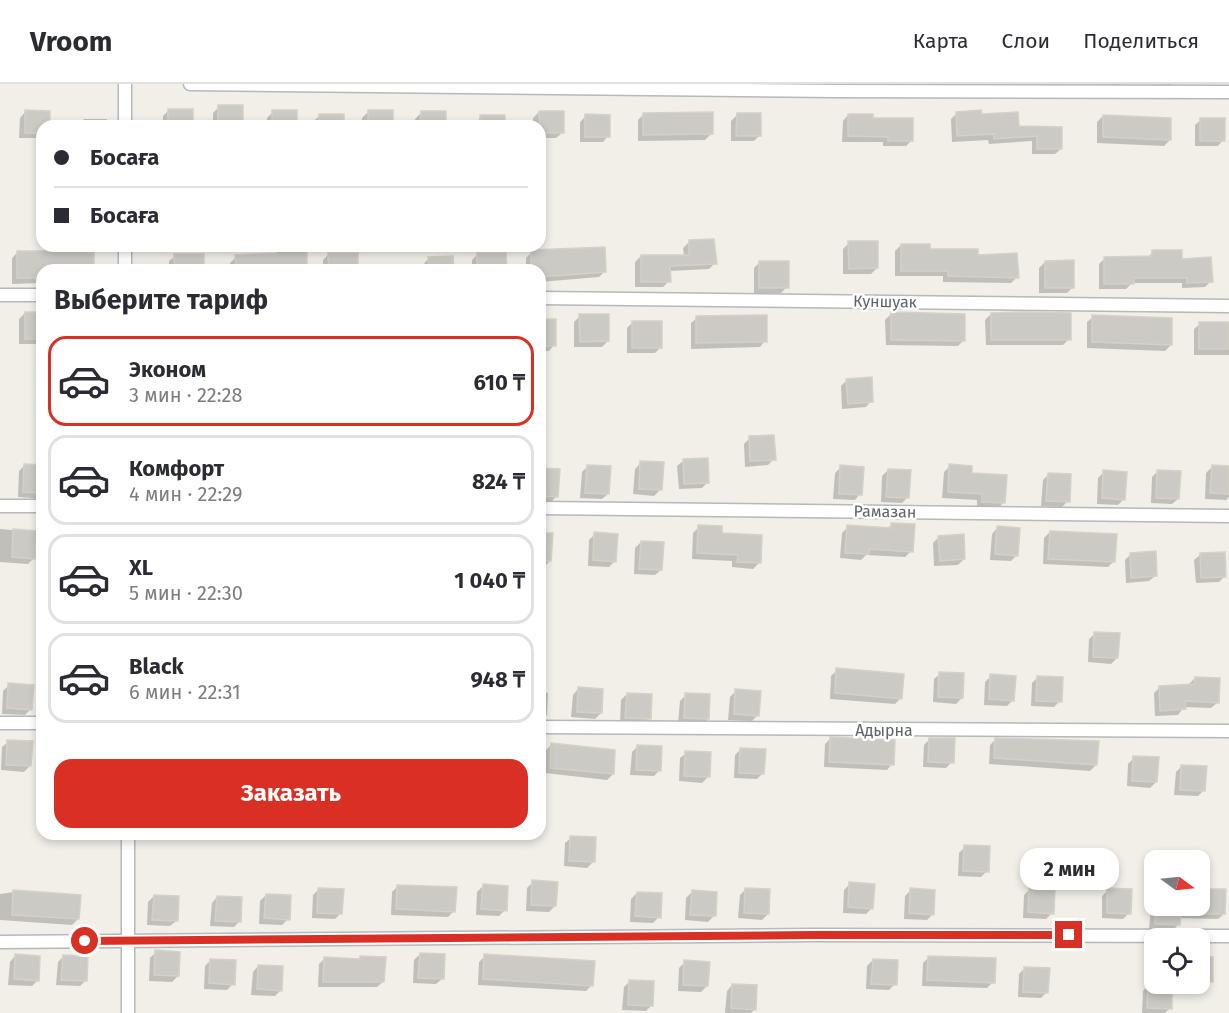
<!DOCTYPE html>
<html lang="ru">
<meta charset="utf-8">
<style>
:root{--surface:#fff;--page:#f7f7f7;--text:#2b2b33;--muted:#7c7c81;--line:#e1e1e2;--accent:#d93025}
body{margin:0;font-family:"Fira Sans",sans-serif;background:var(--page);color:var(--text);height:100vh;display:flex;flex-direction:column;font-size:22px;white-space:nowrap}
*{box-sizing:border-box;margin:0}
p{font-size:20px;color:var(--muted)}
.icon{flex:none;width:33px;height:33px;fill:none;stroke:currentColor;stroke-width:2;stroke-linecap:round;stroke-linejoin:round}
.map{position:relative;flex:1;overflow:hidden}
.panel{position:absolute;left:36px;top:180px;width:510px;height:576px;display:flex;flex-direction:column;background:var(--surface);border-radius:18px;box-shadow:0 3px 9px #0003}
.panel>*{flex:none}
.guide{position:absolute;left:36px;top:36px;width:510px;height:132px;border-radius:18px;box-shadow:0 3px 9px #0003;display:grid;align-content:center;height:132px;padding:0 18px;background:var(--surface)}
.needle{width:39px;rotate:105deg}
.fabs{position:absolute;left:1144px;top:766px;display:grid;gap:12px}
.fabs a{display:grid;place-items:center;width:66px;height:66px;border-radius:12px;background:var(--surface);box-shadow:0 3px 9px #0003;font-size:30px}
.end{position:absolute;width:27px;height:27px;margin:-14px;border:8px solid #d93025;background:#fff;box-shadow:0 0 0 3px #fff}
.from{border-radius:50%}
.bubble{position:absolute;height:42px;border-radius:18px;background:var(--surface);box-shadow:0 3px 9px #0003;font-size:20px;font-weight:700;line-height:42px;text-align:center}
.guide b{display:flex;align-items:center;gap:21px;height:57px;font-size:22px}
.guide b+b{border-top:2px solid var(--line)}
.guide i{width:15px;height:15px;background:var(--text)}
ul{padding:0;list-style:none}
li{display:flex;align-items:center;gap:18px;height:90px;margin:0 12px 9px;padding:0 6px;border:3px solid var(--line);border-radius:18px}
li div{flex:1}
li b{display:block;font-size:22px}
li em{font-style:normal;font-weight:700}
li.selected{border-color:var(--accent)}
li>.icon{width:54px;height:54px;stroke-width:1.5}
h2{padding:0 18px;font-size:27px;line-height:72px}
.action{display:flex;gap:12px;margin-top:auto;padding:12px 18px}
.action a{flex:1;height:69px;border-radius:18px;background:var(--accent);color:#fff;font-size:24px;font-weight:700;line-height:69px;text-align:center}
header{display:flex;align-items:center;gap:36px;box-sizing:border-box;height:84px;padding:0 30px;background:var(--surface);border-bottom:2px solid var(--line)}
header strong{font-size:28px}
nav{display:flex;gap:33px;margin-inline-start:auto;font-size:21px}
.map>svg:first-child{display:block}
</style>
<header>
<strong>Vroom</strong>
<nav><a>Карта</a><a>Слои</a><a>Поделиться</a></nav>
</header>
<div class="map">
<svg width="1229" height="929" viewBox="0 0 1229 929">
<rect width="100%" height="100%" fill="#f1efe8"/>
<!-- shadow -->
<g fill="#0003">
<path d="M1098 0H1121L1120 1Z"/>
<path d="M1148 0H1171V1Z"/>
<path d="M219 23 241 42H213V29Z"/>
<path d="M169 26 191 42H163V32Z"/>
<path d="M25 28 48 42H42V54H19L20 34Z"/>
<path d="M273 28 296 42H267V34Z"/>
<path d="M368 28 391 42H362V34Z"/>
<path d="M539 28 562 49 556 54H540V42H533V34Z"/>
<path d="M421 29 444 42H415V35Z"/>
<path d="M957 29 980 32 1017 44H1061V65L1055 70H1032V57L989 60 988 56 952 58 951 35Z"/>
<path d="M644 30 711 50 705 56 638 57V36Z"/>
<path d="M737 31 760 51 754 57H731V37Z"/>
<path d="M848 31 912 56 906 62H883V58H842L843 37Z"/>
<path d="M319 32 342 42H313V38Z"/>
<path d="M481 32 504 42H475Z"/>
<path d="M586 32 608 52 603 58H580V38Z"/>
<path d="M1103 32 1170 56 1164 62 1097 59V38Z"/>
<path d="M84 35H107V42H78Z"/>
<path d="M1201 36 1223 56 1218 62H1195V41Z"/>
<path d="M689 158 715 179 709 185 669 187V197L663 203H635V178L641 172H684L683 164Z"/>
<path d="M849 159 877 184 871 190H843V165Z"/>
<path d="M901 161 977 173 1017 193 1011 199 943 198V192H895V167Z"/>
<path d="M93 165V186H42L39 199 12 200V174L18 168Z"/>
<path d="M278 167 306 186H230V179L236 173 274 171Z"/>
<path d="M532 168 605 187 599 193 540 198V186H526V174Z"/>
<path d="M1153 168 1180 176 1211 197 1205 203 1182 204V199H1132L1126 205H1099V180L1105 174H1147Z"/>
<path d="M329 170 357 186H323V176Z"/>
<path d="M478 170 505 186H472V176Z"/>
<path d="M175 172 202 186H169V177Z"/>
<path d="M428 175 453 186H423V181Z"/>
<path d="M760 178 787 203 781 209H754V184Z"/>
<path d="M1045 178 1073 203 1067 209H1039V184Z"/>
<path d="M25 229H42V260H19V235Z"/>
<path d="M891 230 964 256 958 262 886 261 885 236Z"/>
<path d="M991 230 1069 255 1063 261H986L985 236Z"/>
<path d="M580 232 608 257 602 263H574V238Z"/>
<path d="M1093 233 1171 261 1165 267 1087 264V238Z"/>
<path d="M697 234 765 257 760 263 691 265V239Z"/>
<path d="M540 236 554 261 549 267H540Z"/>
<path d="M633 238 661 263 655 269H627V244Z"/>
<path d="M1200 240H1229V271H1194V245Z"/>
<path d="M847 296 871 317 866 323 842 325 841 302Z"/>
<path d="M750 354 774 375 768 381 745 383 744 360Z"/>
<path d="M683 377 708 398 702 404 679 405 677 382Z"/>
<path d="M641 379 660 406 654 412 633 410 635 385Z"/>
<path d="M25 381 42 383V415L18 413 19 387Z"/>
<path d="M588 382 608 410 602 415 580 414 582 388Z"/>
<path d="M950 382 971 390 1004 418 998 424 977 423V416L942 414 944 388Z"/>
<path d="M841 383 860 410 855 416 833 415 835 389Z"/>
<path d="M1212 383 1229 384V413L1226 416 1205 415 1206 389Z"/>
<path d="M540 385 557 412 551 418 540 417Z"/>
<path d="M888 386 908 413 902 419 881 418 882 392Z"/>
<path d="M1158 387 1178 415 1172 420 1151 419 1152 393Z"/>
<path d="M1104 388 1124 415 1118 421 1097 420 1098 394Z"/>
<path d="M1049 390 1068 417 1062 423 1041 422 1043 396Z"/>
<path d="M892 440 911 467 905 473 866 471 861 476 840 474 842 449 848 443 887 445Z"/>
<path d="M699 443 720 450 759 479 753 485 732 483V477L692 475 693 449Z"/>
<path d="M997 444 1017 471 1011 477 990 476 992 450Z"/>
<path d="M0 445 35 448 34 474 28 480 0 478Z"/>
<path d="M1050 448 1114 477 1108 483 1043 480 1044 454Z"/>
<path d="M540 450 550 477 544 483 540 482Z"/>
<path d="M595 450 615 477 609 483 588 482 589 456Z"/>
<path d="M939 453 964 475 958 481 934 482 933 459Z"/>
<path d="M641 458 661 486 655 491 634 490 635 464Z"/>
<path d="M1131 470 1155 492 1149 497 1126 499 1125 476Z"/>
<path d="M1200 471 1225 492 1219 498 1196 499 1194 476Z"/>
<path d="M1095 550 1117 574 1111 580 1088 578 1089 555Z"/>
<path d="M837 586 901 614 895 620 830 615 831 592Z"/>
<path d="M940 590 962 614 956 620 933 618 934 595Z"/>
<path d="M991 592 1013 616 1007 622 984 621 985 598Z"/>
<path d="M1038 593 1060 617 1054 623 1031 622 1032 599Z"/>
<path d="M1195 594 1217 619 1211 624 1184 623 1178 631 1155 632 1154 609 1160 603 1189 600Z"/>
<path d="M9 601 31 625 25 631 2 630 3 607Z"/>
<path d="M578 605 601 629 595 635 571 633 573 611Z"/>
<path d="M736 607 758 631 752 637 728 636 730 613Z"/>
<path d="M540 608 548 609 547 631 541 637Z"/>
<path d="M627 610 649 634 643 640 620 639 621 616Z"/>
<path d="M686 611 708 635 702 641 678 639 680 617Z"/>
<path d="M831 654 892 680 887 686 824 683 825 660Z"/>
<path d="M930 655 952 678 946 684 923 683 924 661Z"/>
<path d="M996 655 1096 681 1090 687 989 680 990 661Z"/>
<path d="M8 658 30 682 24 688 1 686 2 663Z"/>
<path d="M552 660 575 662V665L613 690 607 696 545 689 546 666Z"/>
<path d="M638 662 660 686 654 692 630 691 632 668Z"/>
<path d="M741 665 763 689 757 695 734 694 735 671Z"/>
<path d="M686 669 708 693 702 699 679 697 680 674Z"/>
<path d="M1134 674 1156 698 1150 704 1127 702 1128 680Z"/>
<path d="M1182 682 1204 706 1198 712 1174 711 1176 688Z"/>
<path d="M571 754 593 778 587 784 564 782 565 759Z"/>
<path d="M965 763 987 787 981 793 958 792 959 769Z"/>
<path d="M533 798 555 822 549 828 526 827 527 804Z"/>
<path d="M850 800 872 824 866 830 843 829 844 806Z"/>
<path d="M398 802 454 827 448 833 391 831 392 808Z"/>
<path d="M483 802 505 826 499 832 476 831 477 808Z"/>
<path d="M319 805 341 829 335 835 312 834 313 811Z"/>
<path d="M1030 805 1052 829 1046 835 1023 834 1024 811Z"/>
<path d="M745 806 768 830 762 836 738 834 740 811Z"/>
<path d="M911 806 933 830 927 836 904 835 905 812Z"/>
<path d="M1108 806 1129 829 1123 835 1102 834V812Z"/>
<path d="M1202 806 1224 830 1218 835 1179 834V840L1173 846 1149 845 1151 822 1155 818V822H1200Z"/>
<path d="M14 808 78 835 72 841 0 836V810Z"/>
<path d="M692 808 714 832 708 838 685 836 686 814Z"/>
<path d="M637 809 659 833 653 839 630 838 631 815Z"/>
<path d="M266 811 288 835 282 841 259 840 260 817Z"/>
<path d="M154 812 176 837 170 842 147 841 148 818Z"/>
<path d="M217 813 240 837 234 843 210 842 212 819Z"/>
<path d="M156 868 178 892 172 898 149 897 150 874Z"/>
<path d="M420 870 442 895 436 900 413 899 414 876Z"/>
<path d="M15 872 38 896 32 902 8 901 10 878Z"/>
<path d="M485 872 592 901 586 907 478 901 479 878Z"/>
<path d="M63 873 86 896 80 902 56 901 58 878Z"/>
<path d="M929 873 993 898 987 904 922 902 923 879Z"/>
<path d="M325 874 384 875 383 898 377 903H318L319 880Z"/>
<path d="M1200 874 1211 897 1205 903H1183V900H1200Z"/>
<path d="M211 876 233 900 227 906 204 905 205 882Z"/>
<path d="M873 876 895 900 889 906 866 905 867 882Z"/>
<path d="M685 878 707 902 701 908 678 907 679 884Z"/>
<path d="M258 882 281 906 275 912 251 911 253 888Z"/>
<path d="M1025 884 1047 908 1041 914 1018 913 1019 890Z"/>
<path d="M630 897 652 921 646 927 622 926 624 903Z"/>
<path d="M732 901 755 925 751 929H725L727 907Z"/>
<path d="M1149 901 1170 924 1165 929H1142L1143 907Z"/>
</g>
<!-- building -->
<g fill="#cccac5" stroke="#d6d1c6" stroke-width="1.5">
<rect x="218" y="21" width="25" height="21"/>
<rect x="168" y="25" width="25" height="17"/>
<path d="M25 26 50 27V42H42V49H25Z"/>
<rect x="272" y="26" width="25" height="16"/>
<rect x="368" y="26" width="25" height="16"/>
<path d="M981 26 982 30 1018 28 1019 42 1062 43V65H1037V52L994 55V50L957 52 956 28Z"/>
<path d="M421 27H446V42H420Z"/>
<path d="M539 27H564V49H540Z"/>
<path d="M713 28V50L643 51V29Z"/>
<path d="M737 29H761V52H736Z"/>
<rect x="319" y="30" width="25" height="12"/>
<path d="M585 30 610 31V53H585Z"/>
<path d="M848 30H873V34H913V57H888V53L848 52Z"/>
<rect x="480" y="31" width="25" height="11"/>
<path d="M1103 31 1171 34V56L1103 53Z"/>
<rect x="1200" y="34" width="25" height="23"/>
<path d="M714 155 717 180 670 182 671 198H641V171H689V156Z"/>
<path d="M848 157H878V184L849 185Z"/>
<path d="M901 160H930V165H978V171L1017 169 1019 194 948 192V187H901Z"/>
<path d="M64 163H94V186H42V194H17V167H64Z"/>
<path d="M605 163 606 188 540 193V186H531V166Z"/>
<path d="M277 165H307V186H236L235 171 277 169Z"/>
<path d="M1152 166H1182V175L1211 173 1213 198 1187 199V194H1134V200H1104V173L1152 172Z"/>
<path d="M328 169H358V186H329Z"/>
<path d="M477 169H506L507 186H477Z"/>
<rect x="174" y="170" width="30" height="16"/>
<path d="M453 172 454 186H429L428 173Z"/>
<path d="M1074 176V204H1045V177Z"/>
<rect x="759" y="177" width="30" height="27"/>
<rect x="25" y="228" width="17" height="27"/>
<path d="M891 228 965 230V257L891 256Z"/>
<path d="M1021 228 1071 229V256H991V229Z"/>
<path d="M579 230H609V257L580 258Z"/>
<path d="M767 231V258L696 259V232Z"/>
<path d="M1092 231 1172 234V261L1092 258Z"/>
<rect x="540" y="235" width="16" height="27"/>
<rect x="632" y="237" width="30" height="27"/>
<rect x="1199" y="238" width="30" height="27"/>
<path d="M872 293 873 318 848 320 846 295Z"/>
<path d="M774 351 776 376 750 377 749 352Z"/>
<path d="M708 374 709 399 684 400 683 375Z"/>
<path d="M640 377 664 378 662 406 639 405Z"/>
<path d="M24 380 42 381V409L23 408Z"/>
<path d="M949 380 972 382V389L1007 391 1005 419 982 418V410L948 408Z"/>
<path d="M587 381 611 382 609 410 585 409Z"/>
<path d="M840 381 864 383 862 411 839 410Z"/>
<path d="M1212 381 1229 382V410L1210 409Z"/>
<path d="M540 384 560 385 558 413 540 412Z"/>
<path d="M888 385 911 386 909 414 886 413Z"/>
<path d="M1103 386 1127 388 1125 416 1102 414Z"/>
<path d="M1157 386 1181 387 1179 415 1156 414Z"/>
<path d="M1048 389 1071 390 1070 418 1046 417Z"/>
<path d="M891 439 915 440 913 468 869 465V470L845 469 847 441 891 444Z"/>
<path d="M698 441 722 442V449L762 451 761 479 737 478 738 471 697 469Z"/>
<path d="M997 442 1020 444 1018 472 995 470Z"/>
<path d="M13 445 37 447 35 475 12 473Z"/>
<path d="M1050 447 1117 450 1115 478 1048 475Z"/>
<path d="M594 448 618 450 616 478 593 476Z"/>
<path d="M540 449H553L551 477H540Z"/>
<path d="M964 450 965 475 940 477 938 452Z"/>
<path d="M641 457 664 458 662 486 639 485Z"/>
<path d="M1156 467 1157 492 1131 494 1130 469Z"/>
<path d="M1225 468 1226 493 1201 494 1200 469Z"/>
<path d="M1094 548 1120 549 1118 574 1093 573Z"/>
<path d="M836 584 904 590 902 615 835 609Z"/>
<path d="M939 588 964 589 963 614 938 613Z"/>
<path d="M990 590 1016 592 1014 617 989 615Z"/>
<path d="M1037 592 1063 593 1062 618 1036 617Z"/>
<path d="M1195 593 1220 594 1219 619 1185 617 1186 625 1160 627 1159 602 1194 600Z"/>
<path d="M8 599 34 601 32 626 7 624Z"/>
<path d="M578 603 603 605 602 629 577 628Z"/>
<path d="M735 605 761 607 759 632 734 630Z"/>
<path d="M627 609 652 610 651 635 625 634Z"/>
<path d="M685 609 710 610 709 635 684 634Z"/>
<path d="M830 653 895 656 894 681 829 678Z"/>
<path d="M929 654H955L954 679 928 678Z"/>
<path d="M995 654 1099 657 1097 681 994 674Z"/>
<path d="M7 656 33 657 31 682 6 681Z"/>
<path d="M551 659 615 666 614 690 550 684Z"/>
<path d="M637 661 662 662 661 687 636 686Z"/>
<path d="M740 664 766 665 764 690 739 689Z"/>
<path d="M685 667 711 668 710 693 684 692Z"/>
<path d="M1133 672 1159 673 1157 698 1132 697Z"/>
<path d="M1181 681 1207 682 1205 707 1180 706Z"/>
<path d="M570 752 596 753 595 778 569 777Z"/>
<path d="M964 761 990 762 989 788 963 787Z"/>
<path d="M532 796 558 798 556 822 531 821Z"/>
<path d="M849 798 875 800 873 825 848 823Z"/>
<path d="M483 800 508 802 507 827 481 825Z"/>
<path d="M397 801 457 803 455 828 396 825Z"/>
<path d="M1029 803 1055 805 1054 830 1028 828Z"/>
<path d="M318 804 344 805 342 830 317 829Z"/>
<path d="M745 804 770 805 769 830 744 829Z"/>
<path d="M910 804 935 806 934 831 909 829Z"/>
<path d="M1107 804 1132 805 1131 830 1107 829Z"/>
<path d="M1202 805H1226L1225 830H1201Z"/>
<path d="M13 806 81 811 79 835 12 831Z"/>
<path d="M692 806 717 808 716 832 690 831Z"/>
<path d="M637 808 662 809 661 834 635 832Z"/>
<path d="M266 810 291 811 290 836 264 834Z"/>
<path d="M154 811 179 812 178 837 152 836Z"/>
<path d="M217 812 242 813 241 838 215 837Z"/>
<path d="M1156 822H1181L1180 841 1155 840Z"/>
<path d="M155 866 180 868 179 892 154 891Z"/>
<path d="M420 869 445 870 444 895 418 894Z"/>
<path d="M15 870 40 872 39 897 14 895Z"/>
<path d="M484 870 595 877 593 902 483 895Z"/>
<path d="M63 871 88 872 87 897 61 896Z"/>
<path d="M360 872 386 873 384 898H323L324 873 360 875Z"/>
<path d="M928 872 996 874 995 899 927 896Z"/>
<rect x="1200" y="873" width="13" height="25"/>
<path d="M210 875 236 876 235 901 209 899Z"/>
<path d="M873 875 898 876 897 901 871 900Z"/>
<path d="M684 876 710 878 708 902 683 901Z"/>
<path d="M258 881 283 882 282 907 257 905Z"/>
<path d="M1024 883 1050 884 1048 909 1023 908Z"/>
<path d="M629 896 654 897 653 922 628 921Z"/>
<path d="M732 900 757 901 756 926 731 924Z"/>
<path d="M1148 900H1172V925L1147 924Z"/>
</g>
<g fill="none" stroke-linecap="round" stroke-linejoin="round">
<!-- minor casing -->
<g stroke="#b5b8bc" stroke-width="15">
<g id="minor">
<path d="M125 0V42"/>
<path d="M190 0 834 7 1229 8"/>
<path d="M125 162V186"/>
<path d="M0 211H42"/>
<path d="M540 214 1229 222"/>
<path d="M0 422H42"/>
<path d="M540 424 1229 432"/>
<path d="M0 639H42"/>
<path d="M540 643 1229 647"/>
<path d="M128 750V929"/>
<path d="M0 858 813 851 1229 852"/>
</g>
</g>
<!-- minor -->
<use href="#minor" stroke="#fff" stroke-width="12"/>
</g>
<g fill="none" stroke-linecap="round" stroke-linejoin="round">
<!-- route -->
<path stroke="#d93025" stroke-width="8" d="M85 857 813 851H1069"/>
</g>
<g text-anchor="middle" stroke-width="5" stroke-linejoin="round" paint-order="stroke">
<!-- street labels -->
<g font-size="16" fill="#5f6368" stroke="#fff">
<text transform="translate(885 217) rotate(1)" y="6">Куншуак</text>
<text transform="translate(885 427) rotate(1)" y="6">Рамазан</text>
<text x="884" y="652">Адырна</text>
</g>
</g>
</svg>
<div class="fabs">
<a><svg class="needle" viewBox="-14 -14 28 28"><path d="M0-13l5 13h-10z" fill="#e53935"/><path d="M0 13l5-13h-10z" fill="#7c7c81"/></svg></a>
<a><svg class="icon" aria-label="locate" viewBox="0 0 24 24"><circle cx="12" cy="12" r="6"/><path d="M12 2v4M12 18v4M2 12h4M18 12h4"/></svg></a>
</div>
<i class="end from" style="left:85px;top:857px"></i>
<i class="end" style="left:1069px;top:851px"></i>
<div class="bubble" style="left:1020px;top:764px;width:99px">2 мин</div>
<div class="guide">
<b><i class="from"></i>Босаға</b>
<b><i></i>Босаға</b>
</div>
<section class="panel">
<h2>Выберите тариф</h2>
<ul>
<li class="selected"><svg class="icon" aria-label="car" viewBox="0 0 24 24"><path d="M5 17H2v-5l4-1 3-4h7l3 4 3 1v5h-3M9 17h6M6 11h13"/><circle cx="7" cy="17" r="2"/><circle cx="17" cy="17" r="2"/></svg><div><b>Эконом</b><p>3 мин · 22:28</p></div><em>610 ₸</em></li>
<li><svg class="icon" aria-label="car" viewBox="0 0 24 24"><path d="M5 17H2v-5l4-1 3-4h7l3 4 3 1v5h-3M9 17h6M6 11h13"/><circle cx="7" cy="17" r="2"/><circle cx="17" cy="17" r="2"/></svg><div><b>Комфорт</b><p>4 мин · 22:29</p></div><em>824 ₸</em></li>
<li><svg class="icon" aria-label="car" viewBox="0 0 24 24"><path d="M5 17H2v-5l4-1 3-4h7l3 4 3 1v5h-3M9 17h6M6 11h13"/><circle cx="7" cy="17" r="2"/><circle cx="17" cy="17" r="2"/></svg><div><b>XL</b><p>5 мин · 22:30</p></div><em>1 040 ₸</em></li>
<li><svg class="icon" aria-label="car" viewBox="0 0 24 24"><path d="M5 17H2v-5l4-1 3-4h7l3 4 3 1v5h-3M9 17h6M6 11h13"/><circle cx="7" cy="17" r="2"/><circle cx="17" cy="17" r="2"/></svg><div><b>Black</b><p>6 мин · 22:31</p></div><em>948 ₸</em></li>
</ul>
<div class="action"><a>Заказать</a></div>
</section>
</div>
